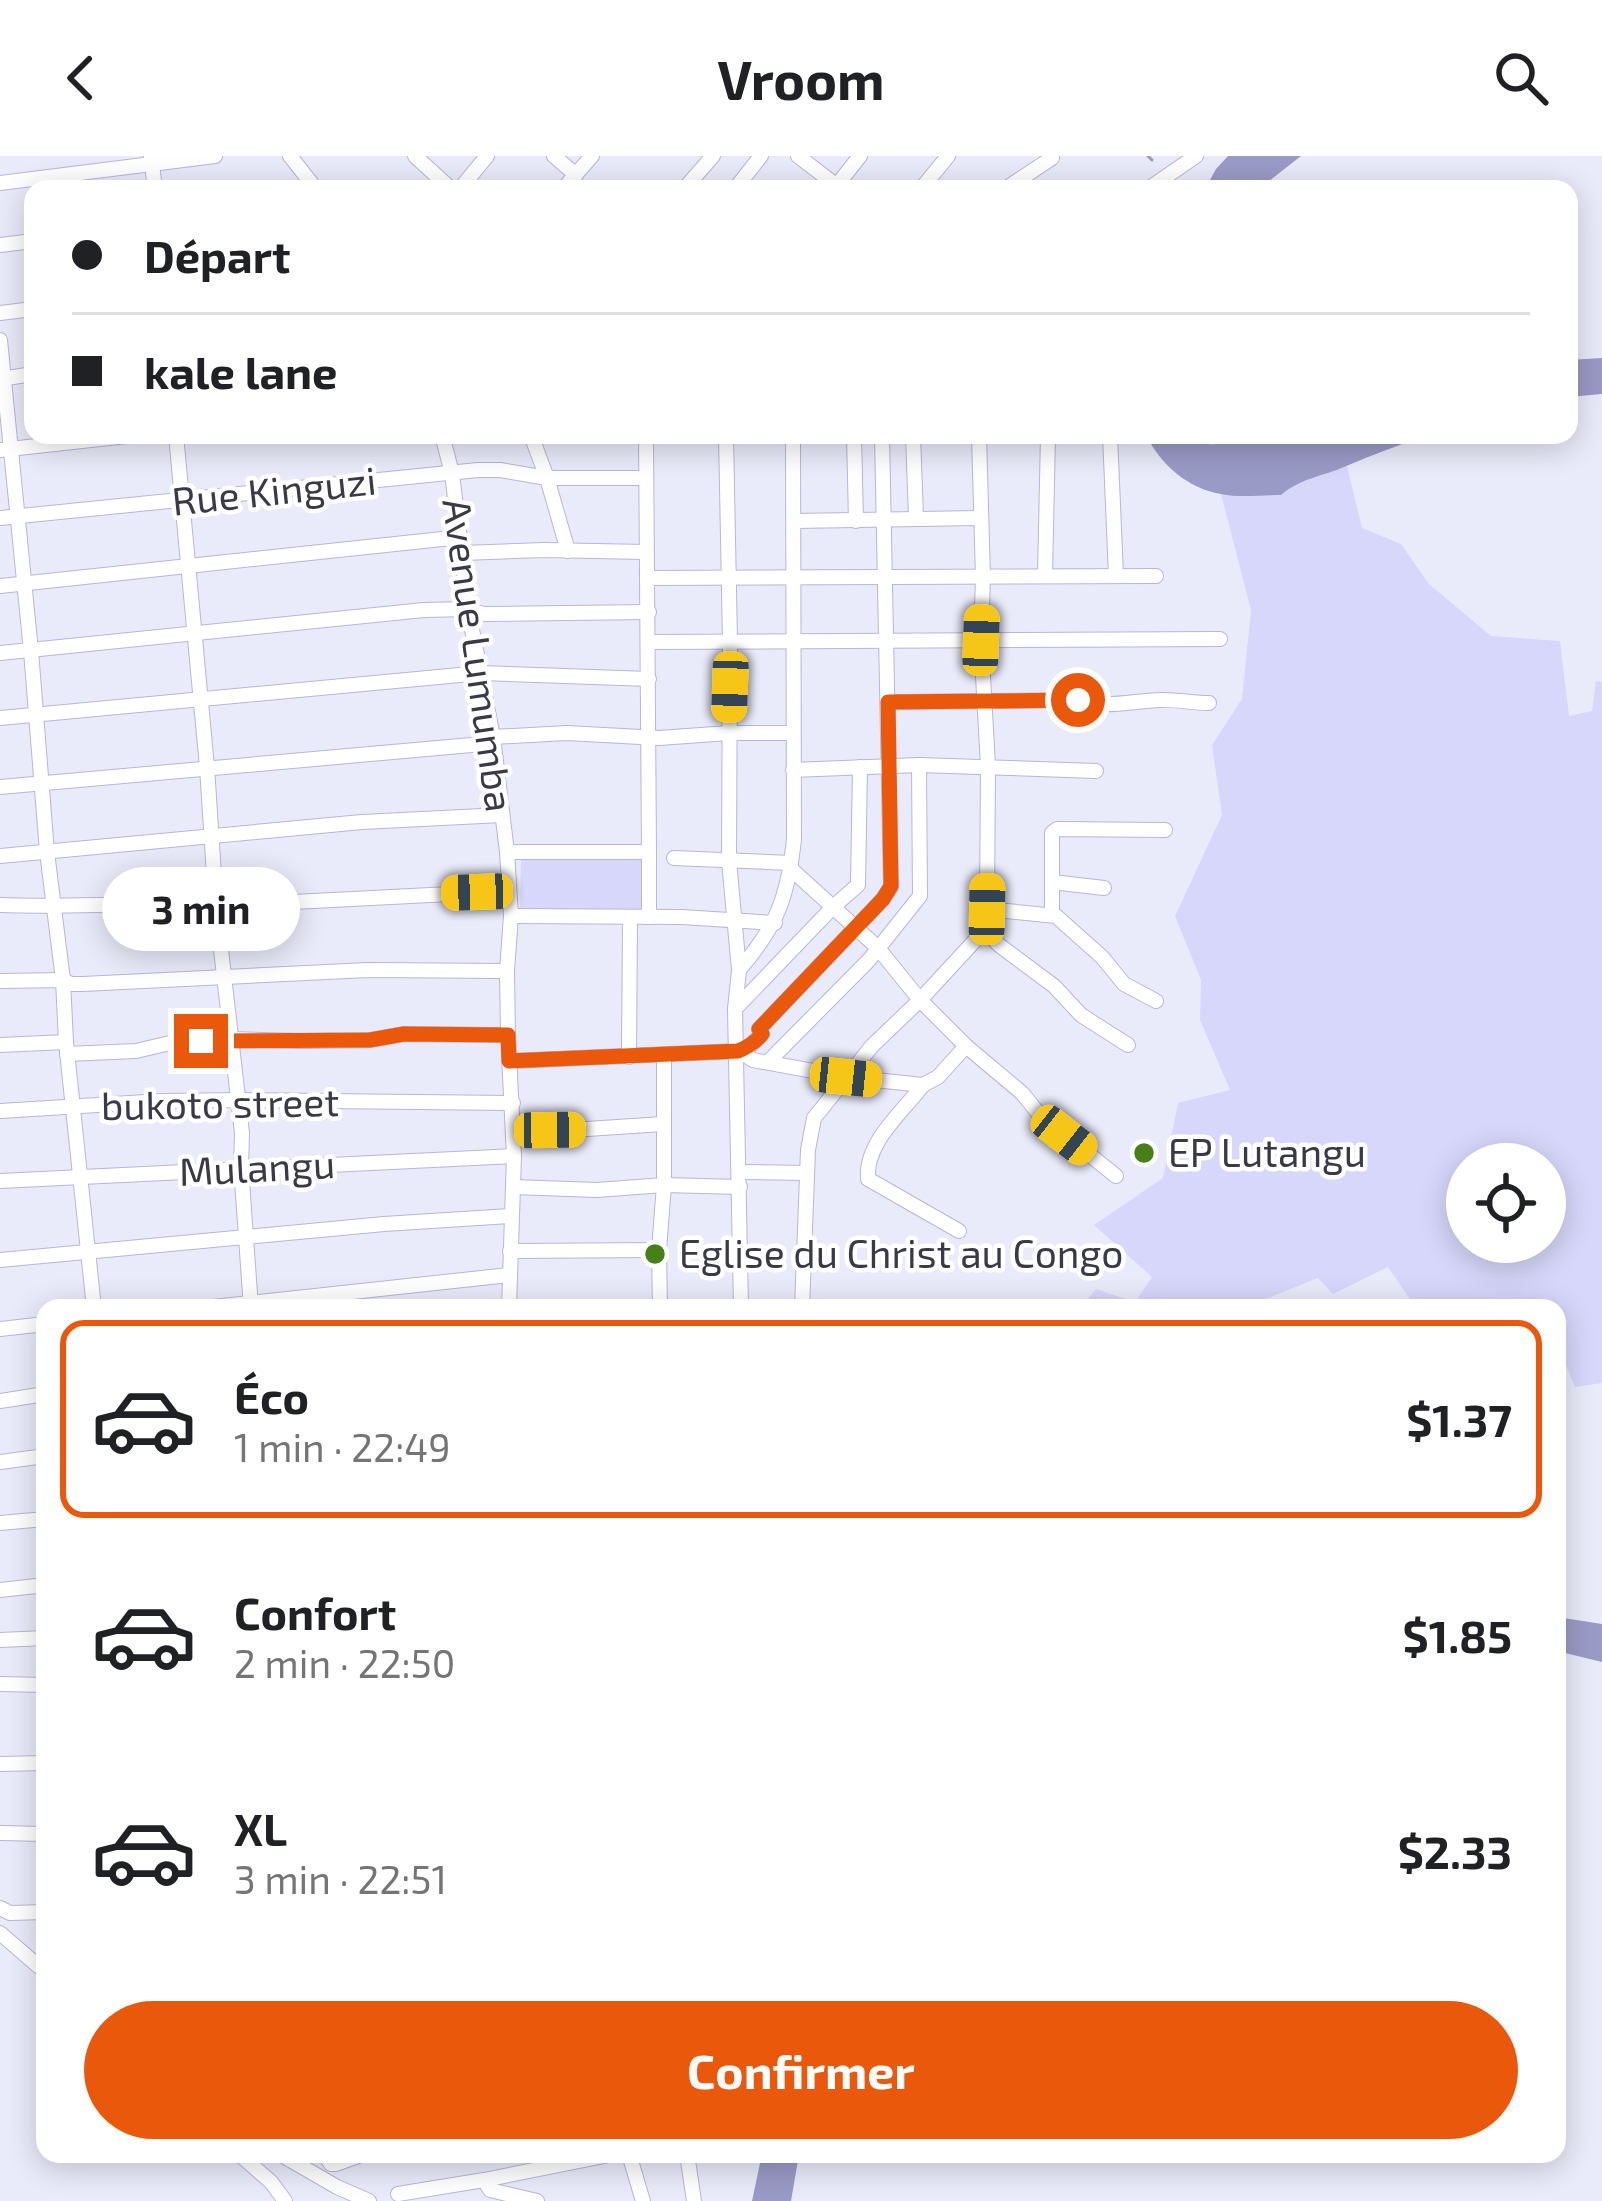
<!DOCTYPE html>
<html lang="fr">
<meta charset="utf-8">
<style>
:root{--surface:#fff;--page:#f2f2f2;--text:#202124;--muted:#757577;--line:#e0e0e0;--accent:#ea580c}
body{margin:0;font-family:"Exo 2",sans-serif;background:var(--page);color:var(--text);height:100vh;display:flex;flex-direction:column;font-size:45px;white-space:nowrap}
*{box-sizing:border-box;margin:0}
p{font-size:39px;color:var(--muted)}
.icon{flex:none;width:66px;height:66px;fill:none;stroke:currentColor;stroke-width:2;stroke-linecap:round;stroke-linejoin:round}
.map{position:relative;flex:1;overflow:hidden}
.side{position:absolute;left:36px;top:1143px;width:1530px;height:864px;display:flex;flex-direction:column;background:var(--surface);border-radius:24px;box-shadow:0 6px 30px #0003}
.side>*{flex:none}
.hud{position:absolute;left:24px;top:24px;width:1554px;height:264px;border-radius:24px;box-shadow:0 6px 30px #0003;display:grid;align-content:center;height:264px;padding:0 48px;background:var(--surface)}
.controls{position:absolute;left:1446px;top:987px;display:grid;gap:24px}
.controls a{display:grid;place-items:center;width:120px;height:120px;border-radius:50%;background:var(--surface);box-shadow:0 6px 30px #0003;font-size:60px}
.end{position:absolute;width:54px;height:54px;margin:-27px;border:15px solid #ea580c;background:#fff;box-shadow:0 0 0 6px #fff}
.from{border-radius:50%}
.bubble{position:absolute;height:84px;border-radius:42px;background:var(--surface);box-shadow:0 6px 30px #0003;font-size:39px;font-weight:700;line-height:84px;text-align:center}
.car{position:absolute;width:36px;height:72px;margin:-36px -18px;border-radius:15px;box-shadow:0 0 9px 3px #0007;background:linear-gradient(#f5c518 24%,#345 0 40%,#f5c518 0 76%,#345 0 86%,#f5c518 0)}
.hud b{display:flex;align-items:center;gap:42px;height:114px;font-size:45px}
.hud b+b{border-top:3px solid var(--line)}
.hud i{width:30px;height:30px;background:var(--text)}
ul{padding:21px 0 0;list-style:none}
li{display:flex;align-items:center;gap:36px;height:198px;margin:0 24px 18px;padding:0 24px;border:6px solid transparent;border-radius:24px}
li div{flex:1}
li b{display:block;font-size:45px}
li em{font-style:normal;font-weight:700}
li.current{border-color:var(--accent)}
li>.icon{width:108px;height:108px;stroke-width:1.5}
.button{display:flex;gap:24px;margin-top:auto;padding:24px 48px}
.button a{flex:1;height:138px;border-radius:72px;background:var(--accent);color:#fff;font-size:48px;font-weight:700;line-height:138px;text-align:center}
header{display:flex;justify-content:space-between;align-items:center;height:156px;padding:0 48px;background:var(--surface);font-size:54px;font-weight:700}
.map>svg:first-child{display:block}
</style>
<header><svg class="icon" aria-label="back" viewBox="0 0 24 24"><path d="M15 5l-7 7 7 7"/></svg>Vroom<svg class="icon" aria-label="search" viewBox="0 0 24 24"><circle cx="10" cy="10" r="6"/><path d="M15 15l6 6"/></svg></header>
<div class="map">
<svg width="1602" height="2045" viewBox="0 0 1602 2045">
<rect width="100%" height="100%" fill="#eaebfa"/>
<!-- green -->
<g fill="#d6d7fa" fill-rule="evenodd">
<path d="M1347 310 1362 372 1401 388 1429 428 1491 480 1560 485 1569 560 1592 555 1596 525 1602 526V1227L1575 1231 1562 1200H1557V1152H1416L1388 1111 1333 1138 1318 1122 1243 1152H1080L1096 1133 1135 1146 1152 1121 1094 1069 1163 1022 1178 947 1230 934 1200 864 1201 824 1175 760 1222 659 1212 589 1242 543 1251 454 1221 338 1281 339 1292 329ZM1467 1008H1545V1086H1467Z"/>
<path d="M521 698 643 700 642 758 520 756Z"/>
</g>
<!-- water -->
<g fill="#9a9ac6">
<path d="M1228 0H1301L1259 33H1205L1216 13Z"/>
<path d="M1602 202V238L1569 241V204Z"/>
<path d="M1146 279H1183C1201 295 1232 287 1253 279H1428C1399 289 1372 299 1344 311 1323 320 1299 323 1281 339 1262 339 1240 342 1221 338 1187 332 1161 309 1146 279Z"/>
<path d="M1557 1461 1602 1468V1506L1557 1495Z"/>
<path d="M762 1998H799L791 2045H752Z"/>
</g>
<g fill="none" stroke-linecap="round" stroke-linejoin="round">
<!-- stream -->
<path stroke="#9a9ac6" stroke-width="3" d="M1148 0 1152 4"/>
<!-- minor casing -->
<g stroke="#b6b6d9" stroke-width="16">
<g id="minor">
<path d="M151 0 155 33"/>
<path d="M290 0 316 33"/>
<path d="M415 0 451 33"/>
<path d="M554 0 576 19"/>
<path d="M798 0 837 30"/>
<path d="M0 27 215 0"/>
<path d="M460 33 487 0"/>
<path d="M563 33 592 0"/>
<path d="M684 33 713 0"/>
<path d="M735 33 761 0"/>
<path d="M834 33 860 0"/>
<path d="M921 33 948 0"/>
<path d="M1005 33 1052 2"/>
<path d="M1148 33 1196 0"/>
<path d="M0 89 33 85"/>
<path d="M0 157 33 153"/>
<path d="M0 184 31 495 47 696 63 824 66 886 94 1152"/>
<path d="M0 223 33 218"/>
<path d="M176 279 207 611 216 750 242 977 241 1011 251 1152"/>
<path d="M442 279 452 317 468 453 493 581 507 696 511 760 507 815 508 879 514 1000 509 1152"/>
<path d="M531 279 547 322 568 395"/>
<path d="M646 279 649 696"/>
<path d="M726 279 730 485 729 705 739 814 735 853 741 1152"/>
<path d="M854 279 856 365"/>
<path d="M913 279 916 361"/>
<path d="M1110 279 1116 420"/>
<path d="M0 294 136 279"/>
<path d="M0 362 478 314H500L547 322H646"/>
<path d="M794 365 980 362"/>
<path d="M463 397 544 394 646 396"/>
<path d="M1045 420 1048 279"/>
<path d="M648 422 1156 420"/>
<path d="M0 430 461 381"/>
<path d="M648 486 1220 483"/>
<path d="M0 497 424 454 468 453 483 458 649 456"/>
<path d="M888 546 1078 544C1102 553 1133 545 1159 544 1174 543 1193 547 1209 547"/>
<path d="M0 562 481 517 649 523"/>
<path d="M493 581 567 577 659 582 729 577H791"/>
<path d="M793 614 919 609 1096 615"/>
<path d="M0 631 494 587"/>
<path d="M507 696H649V761"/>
<path d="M0 700 362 666 502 659"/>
<path d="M674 702 791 707"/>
<path d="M791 713 877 791 920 844 966 890 1022 937 1039 958 1116 1020"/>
<path d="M1052 726 1104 732"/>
<path d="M0 749C72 752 144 745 216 750L509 735"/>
<path d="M987 753 1056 760 1102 801 1124 828 1156 845"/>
<path d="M1052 759V677L1057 673 1165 674"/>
<path d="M511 760 682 761 775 767"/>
<path d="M983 772 999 789 1054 830 1081 859 1128 889"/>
<path d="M739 814C777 770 788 741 794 683L793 279"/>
<path d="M0 825 63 824 71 828H83L368 814 507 815"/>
<path d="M735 853 833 751 858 729 860 611"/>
<path d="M0 889 66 886"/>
<path d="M738 895 753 904 846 921 923 929 938 921 966 890"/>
<path d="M67 898 136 895 170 887 232 883 301 885 370 884 403 878 508 879"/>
<path d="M629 901 630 761"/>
<path d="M509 905 738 895 750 890 762 878 759 873 883 743 891 731 882 279"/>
<path d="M768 906 869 804 920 740 919 609"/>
<path d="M923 929C902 957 865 986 868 1023L959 1075"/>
<path d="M0 955 162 945 238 944 513 947"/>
<path d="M513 971 587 973 663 968"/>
<path d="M739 1016 807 1017"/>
<path d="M0 1025 514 1000"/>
<path d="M513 1031 597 1034 664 1029 740 1031"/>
<path d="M510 1095 659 1094"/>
<path d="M0 1104 384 1068 510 1060"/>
<path d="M204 1152 509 1119"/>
<path d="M660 1152 659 1094 664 1029V900"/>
<path d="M802 1152 808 994 814 962 872 890 920 844 981 778 987 753 988 610 981 484 983 421 979 279"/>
<path d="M0 1173 45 1168"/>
<path d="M0 1245 45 1238"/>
<path d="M0 1306 45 1300"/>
<path d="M0 1367 45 1363"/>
<path d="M0 1434 45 1429"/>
<path d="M0 1484 45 1482"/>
<path d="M0 1528 45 1529"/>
<path d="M0 1608 45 1607"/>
<path d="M0 1677 45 1678"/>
<path d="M0 1752 10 1757 45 1756"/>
<path d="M0 1777 45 1816"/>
<path d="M239 1998 271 2026 285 2045"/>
<path d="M280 1998 337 2031 369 2045"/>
<path d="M324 1998 331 2008H336L364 1998"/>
<path d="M629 1998 643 2045"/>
<path d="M687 1998 694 2045"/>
<path d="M484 2024 490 2034 537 2045"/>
<path d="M398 2038 484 2024 614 1998"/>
</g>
</g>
<!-- minor -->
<use href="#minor" stroke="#fff" stroke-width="14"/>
</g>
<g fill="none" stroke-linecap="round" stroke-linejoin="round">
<!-- route -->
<path stroke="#ea580c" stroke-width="15" d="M201 885 370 884 404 878 508 879 509 905 738 895C748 891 755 887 762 878L759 873 883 743 891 730 888 546 1078 544"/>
</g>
<!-- markers -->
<g fill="#477f18" stroke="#fff" stroke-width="4.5">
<circle cx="1144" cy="997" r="12"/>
<circle cx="655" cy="1098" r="12"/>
</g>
<g text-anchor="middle" stroke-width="9" stroke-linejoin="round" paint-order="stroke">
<!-- street labels -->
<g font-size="39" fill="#393948" stroke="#fff">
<text transform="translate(274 335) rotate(-6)" y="14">Rue Kinguzi</text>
<text transform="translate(478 499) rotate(82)" y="14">Avenue Lumumba</text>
<text transform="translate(220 948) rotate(-1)" y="14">bukoto street</text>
<text transform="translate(257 1012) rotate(-3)" y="14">Mulangu</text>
</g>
<!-- poi labels -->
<g font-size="39" fill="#393948" stroke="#fff" text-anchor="start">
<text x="1168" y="1011">EP Lutangu</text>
<text x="679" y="1112">Eglise du Christ au Congo</text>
</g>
</g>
</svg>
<div class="controls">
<a><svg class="icon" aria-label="locate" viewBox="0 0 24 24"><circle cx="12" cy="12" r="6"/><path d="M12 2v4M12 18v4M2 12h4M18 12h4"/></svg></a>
</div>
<i class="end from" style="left:1078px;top:544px"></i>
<i class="end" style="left:201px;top:885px"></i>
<div class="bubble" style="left:102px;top:711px;width:198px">3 min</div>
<i class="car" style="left:981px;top:484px;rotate:2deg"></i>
<i class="car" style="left:730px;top:531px;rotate:182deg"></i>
<i class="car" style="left:477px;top:736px;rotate:268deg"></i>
<i class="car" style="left:987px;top:753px;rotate:1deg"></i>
<i class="car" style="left:846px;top:921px;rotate:96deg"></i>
<i class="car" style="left:550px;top:974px;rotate:89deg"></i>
<i class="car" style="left:1064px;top:979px;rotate:128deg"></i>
<div class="hud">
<b><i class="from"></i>Départ</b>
<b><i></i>kale lane</b>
</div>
<section class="side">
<ul>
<li class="current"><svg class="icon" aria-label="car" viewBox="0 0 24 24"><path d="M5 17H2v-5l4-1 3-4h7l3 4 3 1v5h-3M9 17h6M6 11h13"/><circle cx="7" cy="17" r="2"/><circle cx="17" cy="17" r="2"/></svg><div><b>Éco</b><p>1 min · 22:49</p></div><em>$1.37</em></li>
<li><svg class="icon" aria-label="car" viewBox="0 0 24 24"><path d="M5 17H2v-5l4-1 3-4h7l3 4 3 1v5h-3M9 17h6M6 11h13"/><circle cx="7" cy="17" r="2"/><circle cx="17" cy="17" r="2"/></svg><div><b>Confort</b><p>2 min · 22:50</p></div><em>$1.85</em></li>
<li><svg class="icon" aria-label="car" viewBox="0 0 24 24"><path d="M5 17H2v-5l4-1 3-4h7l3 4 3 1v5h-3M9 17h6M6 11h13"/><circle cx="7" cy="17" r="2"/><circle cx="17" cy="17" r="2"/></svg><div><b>XL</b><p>3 min · 22:51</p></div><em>$2.33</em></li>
</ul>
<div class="button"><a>Confirmer</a></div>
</section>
</div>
